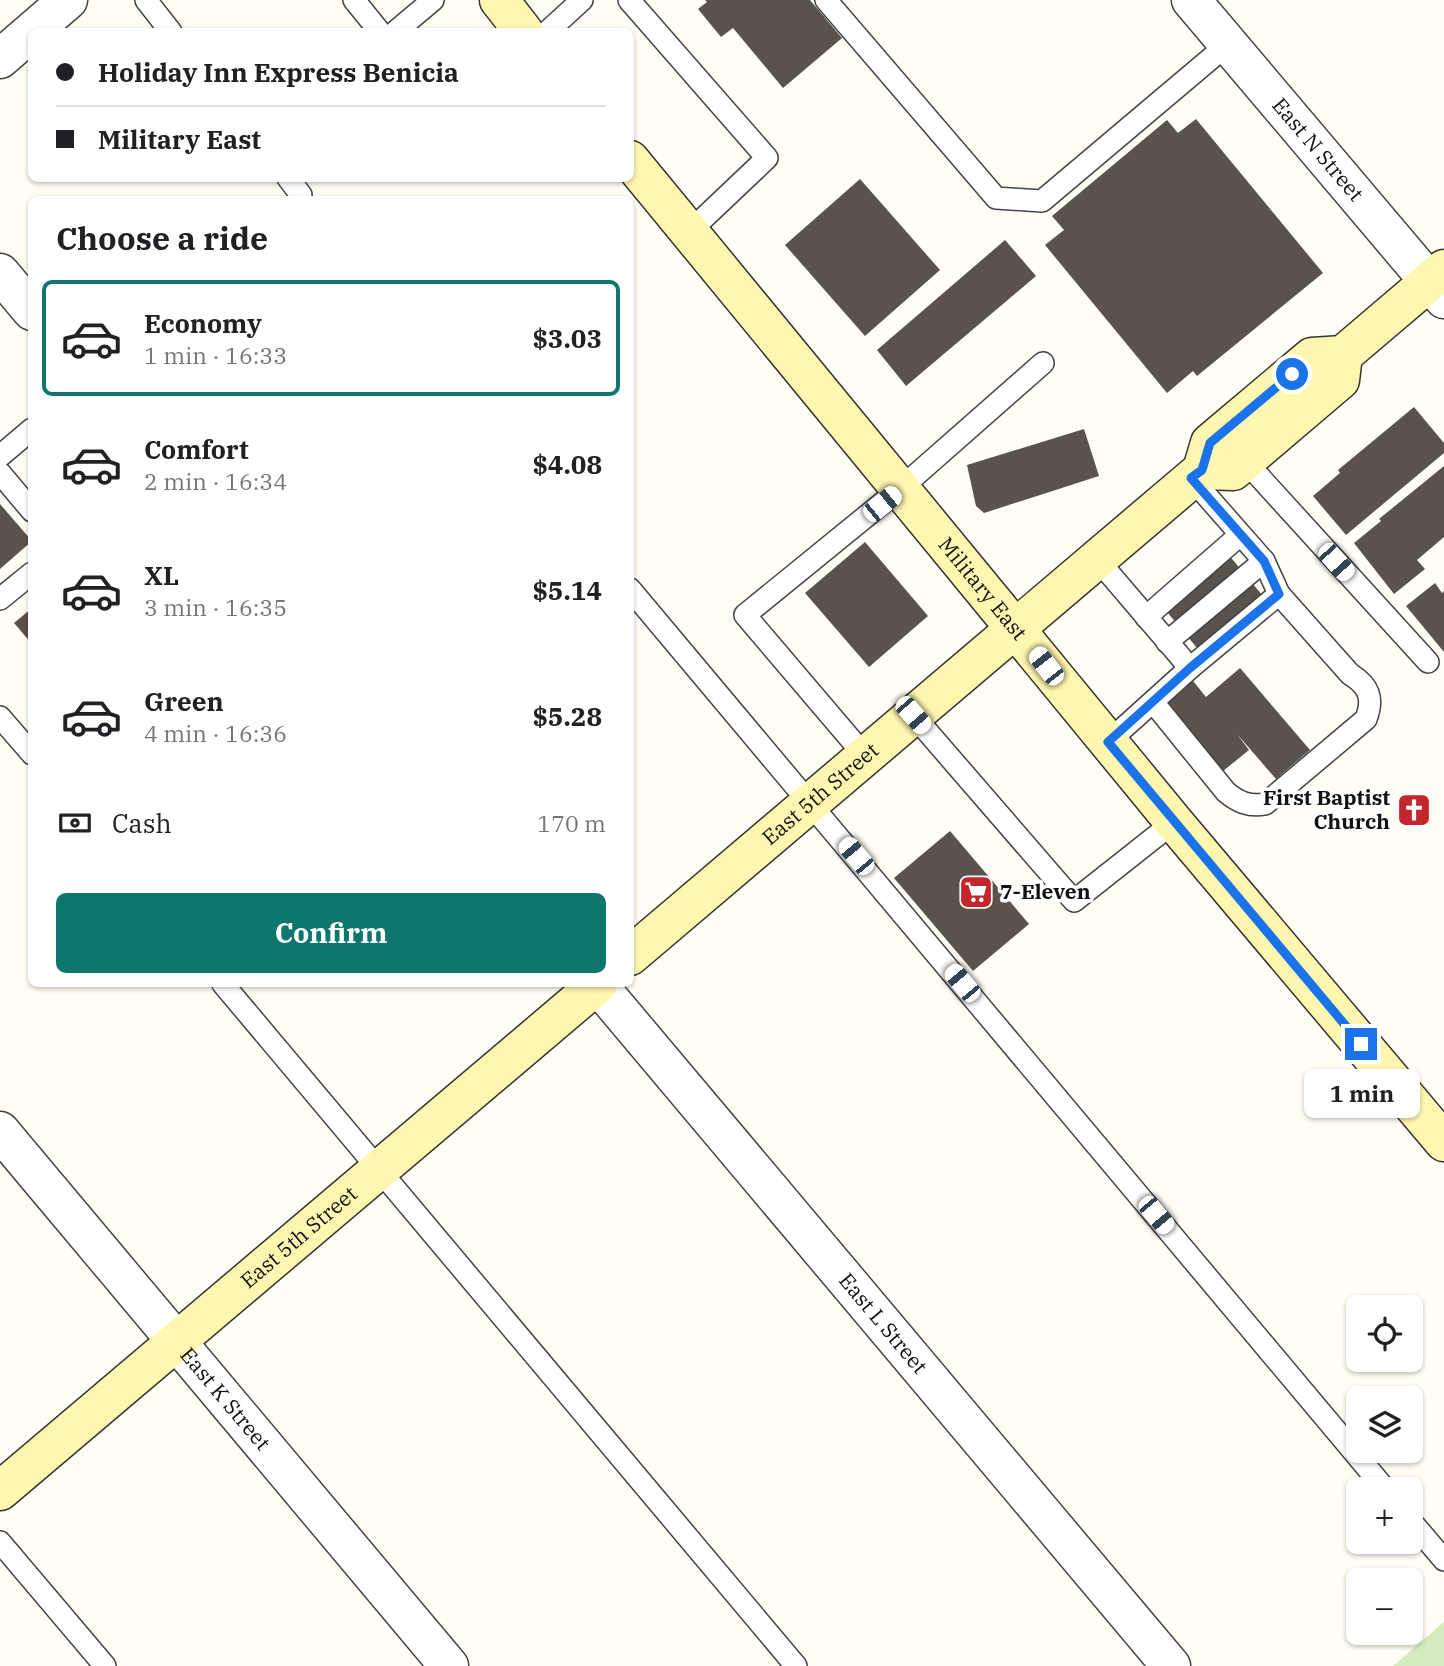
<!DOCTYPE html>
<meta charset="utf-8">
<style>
:root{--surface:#fff;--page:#f6f6f6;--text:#202124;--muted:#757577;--line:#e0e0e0;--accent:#0f766e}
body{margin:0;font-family:"IBM Plex Serif",serif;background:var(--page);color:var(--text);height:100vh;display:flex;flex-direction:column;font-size:26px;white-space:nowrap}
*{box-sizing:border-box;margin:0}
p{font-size:23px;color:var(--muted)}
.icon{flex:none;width:38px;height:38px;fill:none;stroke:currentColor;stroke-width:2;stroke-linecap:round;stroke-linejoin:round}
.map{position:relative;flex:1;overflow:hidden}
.sheet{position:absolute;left:28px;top:196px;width:606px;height:791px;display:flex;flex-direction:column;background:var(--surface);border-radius:10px;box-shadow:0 2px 5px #0004}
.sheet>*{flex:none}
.hud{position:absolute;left:28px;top:28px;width:606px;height:154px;border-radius:10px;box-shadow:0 2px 5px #0004;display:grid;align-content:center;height:154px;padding:0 28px;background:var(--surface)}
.tools{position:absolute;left:1346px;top:1295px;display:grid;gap:14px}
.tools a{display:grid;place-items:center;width:77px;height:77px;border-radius:10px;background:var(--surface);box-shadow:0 2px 5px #0004;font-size:35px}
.end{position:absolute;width:32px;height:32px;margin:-16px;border:9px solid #1a73e8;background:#fff;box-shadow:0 0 0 4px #fff}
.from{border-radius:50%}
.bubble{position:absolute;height:49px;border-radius:10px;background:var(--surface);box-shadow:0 2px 5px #0004;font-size:23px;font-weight:700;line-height:49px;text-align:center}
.car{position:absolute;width:21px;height:42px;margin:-21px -10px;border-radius:9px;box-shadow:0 0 5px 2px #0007;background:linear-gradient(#fff 24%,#345 0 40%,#fff 0 76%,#345 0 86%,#fff 0)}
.hud b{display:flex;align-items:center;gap:24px;height:66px;font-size:26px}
.hud b+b{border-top:2px solid var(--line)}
.hud i{width:18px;height:18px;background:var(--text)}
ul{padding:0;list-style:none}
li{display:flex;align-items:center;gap:21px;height:116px;margin:0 14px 10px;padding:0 14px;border:4px solid transparent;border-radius:10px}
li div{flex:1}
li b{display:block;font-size:26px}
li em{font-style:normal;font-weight:700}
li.on{border-color:var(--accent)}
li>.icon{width:63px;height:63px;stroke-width:1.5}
h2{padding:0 28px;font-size:32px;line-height:84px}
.pay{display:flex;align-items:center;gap:18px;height:77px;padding:0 28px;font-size:26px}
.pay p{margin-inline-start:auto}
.cta{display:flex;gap:14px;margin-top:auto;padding:14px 28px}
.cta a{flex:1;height:80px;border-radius:10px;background:var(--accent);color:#fff;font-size:28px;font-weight:700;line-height:80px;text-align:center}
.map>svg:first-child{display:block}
</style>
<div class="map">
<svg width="1444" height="1666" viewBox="0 0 1444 1666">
<rect width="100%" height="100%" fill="#fffdf5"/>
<!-- green -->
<path fill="#d5ebbd" d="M1444 1622V1666H1393Z"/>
<!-- building -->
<g fill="#5a524d">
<path d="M705 0H810L842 38 783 88 733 28 721 37 698 9 707 2Z"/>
<path d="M1196 119 1323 273 1197 376 1193 371 1167 393 1045 245 1064 230 1052 216 1167 120 1178 133Z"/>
<path d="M860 179 940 270 865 336 785 245Z"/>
<path d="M1005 240 1036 276 906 386 877 350Z"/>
<path d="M1414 407 1444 443V453L1346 535 1313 496 1340 473 1338 470Z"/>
<path d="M1084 429 1099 476 984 513 976 506 967 465Z"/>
<path d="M1444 466V537L1417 560 1425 569 1394 594 1354 543 1381 521 1379 519Z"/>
<path d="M0 504 32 541 0 569Z"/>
<path d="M865 542 928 616 869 667 805 593Z"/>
<path d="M1223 548 1272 607 1207 660 1158 601Z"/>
<path d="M1435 583 1442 593 1444 591V652L1406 606Z"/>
<path d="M32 608V644L14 623Z"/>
<path d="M1181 666 1206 697 1240 668 1310 750 1276 779 1237 734 1249 750 1207 784 1139 701Z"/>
<path d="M950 831 1029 924 973 971 894 878Z"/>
</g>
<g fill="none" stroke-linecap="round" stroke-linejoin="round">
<!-- lane casing -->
<g stroke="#444" stroke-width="24">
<g id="lane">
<path d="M146 0 171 32"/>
<path d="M354 0 380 32"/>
<path d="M629 0 767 158 689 232"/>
<path d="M826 0 996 198 1042 201 1228 44"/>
<path d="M395 32 433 0"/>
<path d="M547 32 582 0"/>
<path d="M288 178 301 195"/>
<path d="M0 456 32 429"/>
<path d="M1245 461 1428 662"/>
<path d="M0 473 32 511"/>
<path d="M1191 478 1264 561 1279 594"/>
<path d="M1097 559 1190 668"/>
<path d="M630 589 1385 1489"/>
<path d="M0 599 32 573"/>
<path d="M1146 617 1240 535"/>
<path d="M1167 642 1264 561"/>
<path d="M913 715 1074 901 1174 822"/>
<path d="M0 717 32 754"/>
<path d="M1108 742 1190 668 1279 594 1350 674C1369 686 1374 698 1366 719L1265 804C1249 807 1238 802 1226 792L1153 702"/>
<path d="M865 756 745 615 901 488 1043 363"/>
<path d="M223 984 796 1666"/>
<path d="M1410 1520 1444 1560"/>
<path d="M0 1542 105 1666"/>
</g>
</g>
<!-- street casing -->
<g stroke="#444" stroke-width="41">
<g id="street">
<path id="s1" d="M1191 0 1444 299"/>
<path d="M0 59 68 0"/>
<path d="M0 273 32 311"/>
<path id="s2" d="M597 984 1171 1666"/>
<path id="s3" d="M0 1131 449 1666"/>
</g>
</g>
<!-- secondary casing -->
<g stroke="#333" stroke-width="41">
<g id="secondary">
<path d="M499 0 524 32"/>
<path id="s4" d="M630 160 1174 822 1444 1142"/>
<path d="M1202 470 1233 471 1340 380 1343 355"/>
<path id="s5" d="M630 956 1202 470 1210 443 1312 357 1343 355 1444 269"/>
<path id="s6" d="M0 1491 598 984"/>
</g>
</g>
<!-- lane -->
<use href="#lane" stroke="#fff" stroke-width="21"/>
<!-- street -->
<use href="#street" stroke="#fff" stroke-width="38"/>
<!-- secondary -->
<use href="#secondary" stroke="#fff6b0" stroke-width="38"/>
</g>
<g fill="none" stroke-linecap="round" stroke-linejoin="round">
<!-- route -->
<path stroke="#1a73e8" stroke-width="9" d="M1292 374 1210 443 1202 470 1191 478 1264 561 1279 594 1190 668 1108 742 1361 1044"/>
</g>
<!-- icons -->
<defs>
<g id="church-square" transform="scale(1.75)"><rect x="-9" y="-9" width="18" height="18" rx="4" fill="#c4262e" stroke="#fff"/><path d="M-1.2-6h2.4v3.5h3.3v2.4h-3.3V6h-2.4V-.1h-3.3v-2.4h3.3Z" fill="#fff"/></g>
<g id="supermarket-square" transform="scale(1.75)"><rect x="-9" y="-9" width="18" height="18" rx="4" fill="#c4262e" stroke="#fff"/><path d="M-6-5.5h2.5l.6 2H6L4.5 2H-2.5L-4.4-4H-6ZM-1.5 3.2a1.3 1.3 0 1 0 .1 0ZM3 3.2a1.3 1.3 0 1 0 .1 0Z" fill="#fff"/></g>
</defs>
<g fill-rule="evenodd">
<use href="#church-square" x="1414" y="810"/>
<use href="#supermarket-square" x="976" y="892"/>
</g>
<g text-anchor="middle" stroke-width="7" stroke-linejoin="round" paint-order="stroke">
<!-- street labels -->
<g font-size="21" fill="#111" stroke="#fff">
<text dy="7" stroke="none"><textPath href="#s1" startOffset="196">East N Street</textPath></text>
<text dy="7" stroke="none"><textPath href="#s4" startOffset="555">Military East</textPath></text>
<text dy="7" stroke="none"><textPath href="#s5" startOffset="250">East 5th Street</textPath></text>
<text dy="7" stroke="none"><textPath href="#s6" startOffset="392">East 5th Street</textPath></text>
<text dy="7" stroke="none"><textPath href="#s2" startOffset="444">East L Street</textPath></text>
<text dy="7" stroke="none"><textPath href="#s3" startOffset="350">East K Street</textPath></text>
</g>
<!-- poi labels -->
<g font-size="21" font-weight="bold" fill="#111" stroke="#fff" text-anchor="end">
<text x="1390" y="805">First Baptist<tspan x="1390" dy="24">Church</tspan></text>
<text x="1000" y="899" text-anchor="start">7-Eleven</text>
</g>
</g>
</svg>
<div class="tools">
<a><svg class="icon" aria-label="locate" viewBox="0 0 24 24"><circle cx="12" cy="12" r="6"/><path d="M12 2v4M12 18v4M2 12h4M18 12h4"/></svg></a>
<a><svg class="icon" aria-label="layers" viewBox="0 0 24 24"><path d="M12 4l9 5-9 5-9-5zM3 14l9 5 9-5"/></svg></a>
<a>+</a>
<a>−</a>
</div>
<i class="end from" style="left:1292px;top:374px"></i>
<i class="end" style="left:1361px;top:1044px"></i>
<div class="bubble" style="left:1304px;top:1069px;width:116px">1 min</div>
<i class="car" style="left:882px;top:504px;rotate:51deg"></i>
<i class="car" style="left:1336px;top:562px;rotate:138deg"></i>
<i class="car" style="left:1046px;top:666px;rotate:322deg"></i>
<i class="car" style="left:913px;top:715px;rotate:139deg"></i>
<i class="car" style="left:856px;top:856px;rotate:320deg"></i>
<i class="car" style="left:962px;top:983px;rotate:320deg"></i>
<i class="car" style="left:1156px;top:1215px;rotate:140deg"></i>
<div class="hud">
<b><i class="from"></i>Holiday Inn Express Benicia</b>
<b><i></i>Military East</b>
</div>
<section class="sheet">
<h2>Choose a ride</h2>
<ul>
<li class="on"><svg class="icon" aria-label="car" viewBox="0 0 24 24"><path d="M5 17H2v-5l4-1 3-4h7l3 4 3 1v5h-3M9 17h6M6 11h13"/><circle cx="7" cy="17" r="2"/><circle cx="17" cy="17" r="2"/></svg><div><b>Economy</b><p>1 min · 16:33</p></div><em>$3.03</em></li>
<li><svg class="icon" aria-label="car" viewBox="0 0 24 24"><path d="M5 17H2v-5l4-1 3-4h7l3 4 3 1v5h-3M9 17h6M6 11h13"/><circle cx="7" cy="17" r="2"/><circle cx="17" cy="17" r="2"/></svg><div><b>Comfort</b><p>2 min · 16:34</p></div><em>$4.08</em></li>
<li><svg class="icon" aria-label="car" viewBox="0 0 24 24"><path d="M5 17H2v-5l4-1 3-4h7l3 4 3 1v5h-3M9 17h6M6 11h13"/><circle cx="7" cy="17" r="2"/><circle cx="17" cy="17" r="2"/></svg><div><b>XL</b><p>3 min · 16:35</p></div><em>$5.14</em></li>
<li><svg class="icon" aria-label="car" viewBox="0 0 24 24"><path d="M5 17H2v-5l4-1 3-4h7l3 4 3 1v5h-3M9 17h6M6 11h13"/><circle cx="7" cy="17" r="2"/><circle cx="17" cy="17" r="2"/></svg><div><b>Green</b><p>4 min · 16:36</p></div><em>$5.28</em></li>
</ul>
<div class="pay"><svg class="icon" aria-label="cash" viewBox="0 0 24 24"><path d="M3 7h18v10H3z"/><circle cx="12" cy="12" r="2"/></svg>Cash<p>170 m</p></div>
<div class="cta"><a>Confirm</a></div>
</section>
</div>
